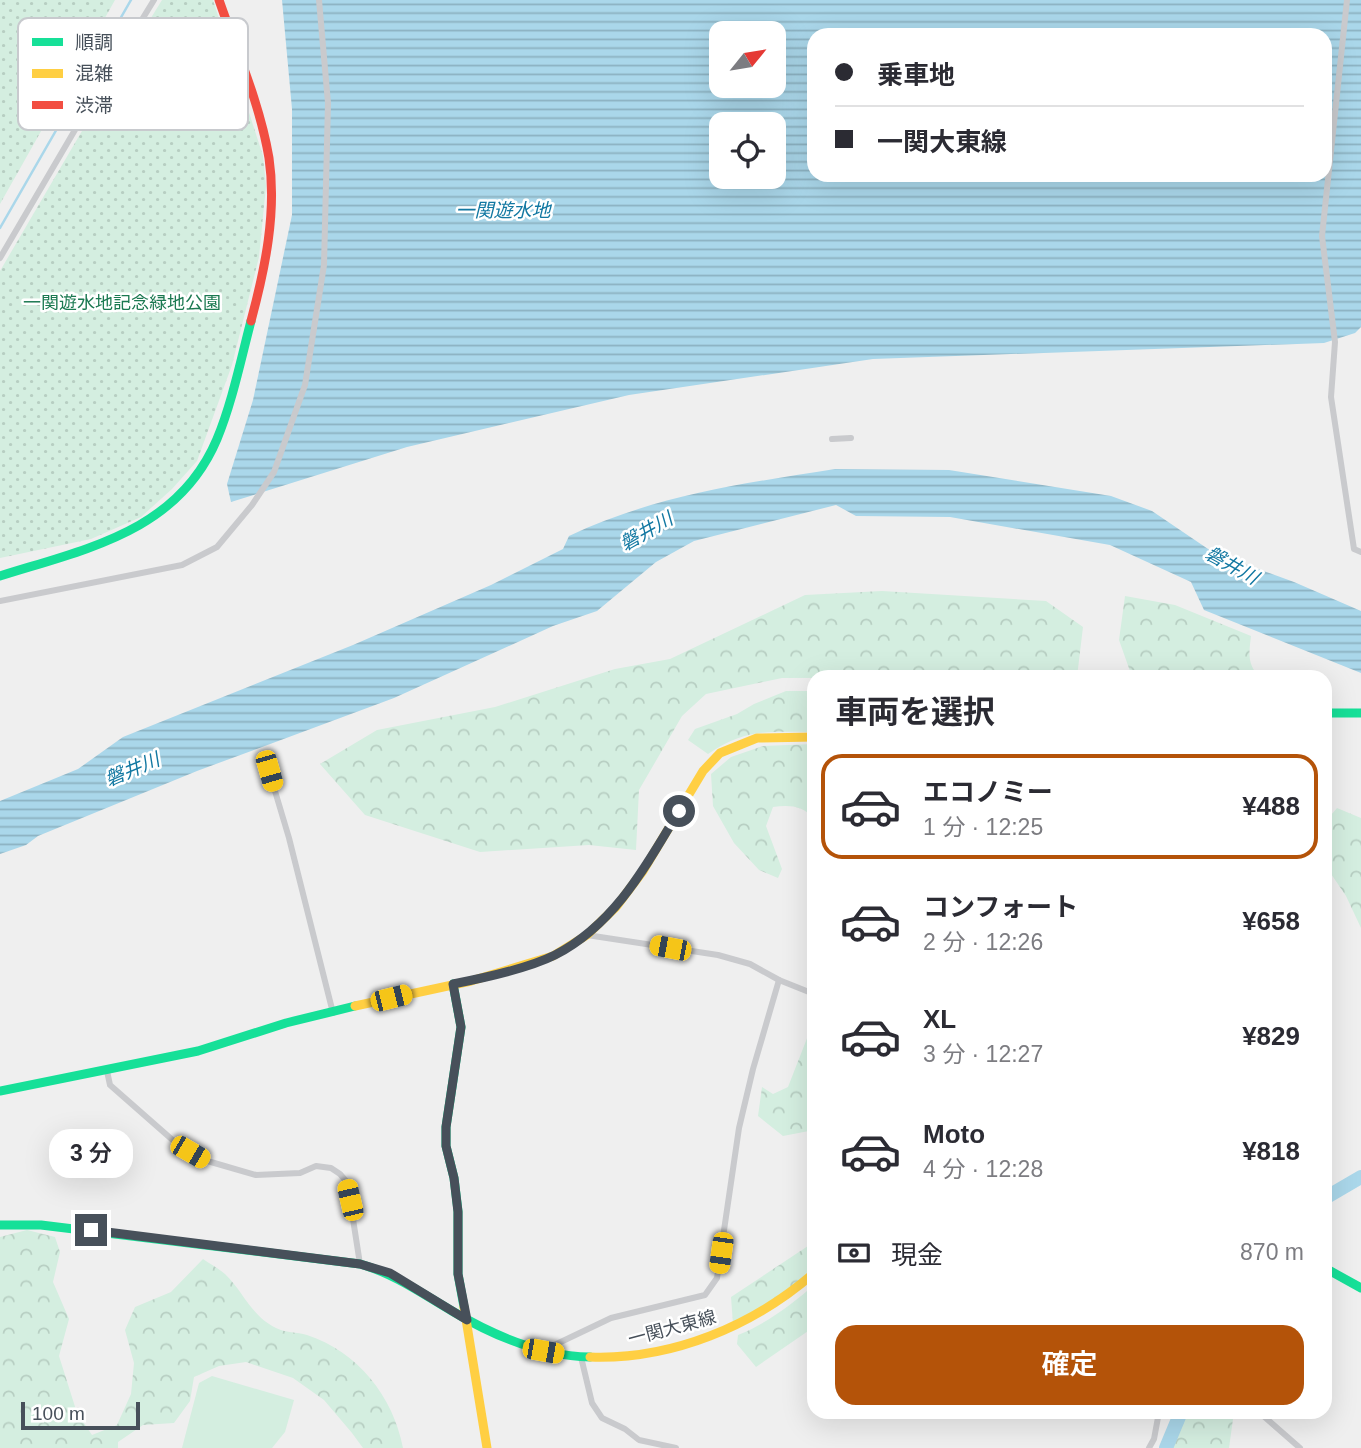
<!DOCTYPE html>
<html lang="ja">
<meta charset="utf-8">
<style>
:root{--surface:#fff;--page:#f2f2f3;--text:#2b2b33;--muted:#7c7c81;--line:#e1e1e2;--accent:#b45309}
body{margin:0;font-family:Helvetica,"Noto Sans JP",sans-serif;background:var(--page);color:var(--text);height:100vh;display:flex;flex-direction:column;font-size:26px;white-space:nowrap}
*{box-sizing:border-box;margin:0}
p{font-size:23px;color:var(--muted)}
.icon{flex:none;width:38px;height:38px;fill:none;stroke:currentColor;stroke-width:2;stroke-linecap:round;stroke-linejoin:round}
.map{position:relative;flex:1;overflow:hidden}
.details{position:absolute;left:807px;top:670px;width:525px;height:749px;display:flex;flex-direction:column;background:var(--surface);border-radius:21px;box-shadow:0 7px 28px #0002}
.details>*{flex:none}
.guide{position:absolute;left:807px;top:28px;width:525px;height:154px;border-radius:21px;box-shadow:0 7px 28px #0002;display:grid;align-content:center;height:154px;padding:0 28px;background:var(--surface)}
.needle{width:46px;rotate:60deg}
.buttons{position:absolute;left:709px;top:21px;display:grid;gap:14px}
.buttons a{display:grid;place-items:center;width:77px;height:77px;border-radius:14px;background:var(--surface);box-shadow:0 7px 28px #0002;font-size:35px}
.scale{position:absolute;left:21px;bottom:18px;width:119px;box-sizing:border-box;padding-left:7px;border:4px solid #47505a;border-top:0;font-size:19px;line-height:24px;white-space:nowrap;color:#47505a;-webkit-text-stroke:5px #fff;paint-order:stroke}
.end{position:absolute;width:32px;height:32px;margin:-16px;border:9px solid #47505a;background:#fff;box-shadow:0 0 0 4px #fff}
.from{border-radius:50%}
.bubble{position:absolute;height:49px;border-radius:21px;background:var(--surface);box-shadow:0 7px 28px #0002;font-size:23px;font-weight:600;line-height:49px;text-align:center}
.car{position:absolute;width:21px;height:42px;margin:-21px -10px;border-radius:9px;box-shadow:0 0 5px 2px #0007;background:linear-gradient(#f5c518 24%,#345 0 40%,#f5c518 0 76%,#345 0 86%,#f5c518 0)}
.guide b{display:flex;align-items:center;gap:24px;height:66px;font-size:26px}
.guide b+b{border-top:2px solid var(--line)}
.guide i{width:18px;height:18px;background:var(--text)}
ul{padding:0;list-style:none}
li{display:flex;align-items:center;gap:21px;height:105px;margin:0 14px 10px;padding:0 14px;border:4px solid transparent;border-radius:21px}
li div{flex:1}
li b{display:block;font-size:26px}
li em{font-style:normal;font-weight:600}
li.current{border-color:var(--accent)}
li>.icon{width:63px;height:63px;stroke-width:1.5}
h2{padding:0 28px;font-size:32px;line-height:84px}
.pay{display:flex;align-items:center;gap:18px;height:77px;padding:0 28px;font-size:26px}
.pay p{margin-inline-start:auto}
.cta{display:flex;gap:14px;margin-top:auto;padding:14px 28px}
.cta a{flex:1;height:80px;border-radius:21px;background:var(--accent);color:#fff;font-size:28px;font-weight:600;line-height:80px;text-align:center}
.map>svg:first-child{display:block}
</style>
<div class="map">
<svg width="1361" height="1448" viewBox="0 0 1361 1448">
<defs>
<pattern id="forest-crowns" width="20" height="18" patternUnits="userSpaceOnUse" patternTransform="scale(1.75)"><rect width="20" height="18" fill="#d4eee0"/><path d="M2 6a3 3 0 1 1 6 0M12 15a3 3 0 1 1 6 0" fill="none" stroke="#b7cec2"/></pattern>
<pattern id="park-dots" width="8" height="8" patternUnits="userSpaceOnUse" patternTransform="scale(1.75)"><rect width="8" height="8" fill="#d4eee0"/><path d="M2 2h.1M6 6h.1" fill="none" stroke="#b7cec2" stroke-width="1.8" stroke-linecap="round"/></pattern>
<pattern id="water-rules" width="6" height="5" patternUnits="userSpaceOnUse" patternTransform="scale(1.75)"><rect width="6" height="5" fill="#aad7ea"/><path d="M0 2.5h6" fill="none" stroke="#8cb1c1"/></pattern>
</defs>
<rect width="100%" height="100%" fill="#efefef"/>
<!-- forest -->
<g fill="url(#forest-crowns)">
<path d="M882 591 1046 601 1083 627 1077 677 782 678 706 694 682 716 639 790 636 850 589 845 480 852 365 815 320 764 377 730 495 707 615 669 670 659 805 595Z"/>
<path d="M1125 596 1175 605 1251 636C1249 653 1247 665 1260 677H1135L1131 674 1119 640Z"/>
<path d="M786 691H814V732C769 732 746 728 708 754L688 740 695 729 737 714 754 704Z"/>
<path d="M814 744V819C803 805 789 805 773 807L766 826 782 869 778 878 759 870 734 843 713 806 711 774 731 757 763 746Z"/>
<path d="M1337 808 1361 818V928L1346 896 1325 865V822Z"/>
<path d="M811 1028H814V1130L783 1136 758 1116 762 1087 773 1094 788 1087Z"/>
<path d="M27 1230 55 1237 60 1252 53 1282 69 1319 59 1356 77 1413 92 1435 117 1425 131 1394 134 1363 125 1330 135 1307 171 1292 203 1259C210 1264 218 1268 225 1274 243 1291 251 1316 276 1328 285 1333 297 1332 307 1335 358 1352 393 1396 403 1448H363L352 1433 324 1400 293 1378 246 1362 219 1366 194 1377 190 1401 174 1423 143 1425 118 1442V1448H0V1237Z"/>
<path d="M814 1242V1265L789 1292 733 1324 731 1297Z"/>
<path d="M814 1285V1327L756 1367 737 1344 738 1335C766 1324 791 1305 814 1285Z"/>
<path d="M1188 1412H1234L1229 1448H1169Z"/>
</g>
<!-- park -->
<g fill="url(#park-dots)">
<path d="M0 0H115L0 204Z"/>
<path d="M162 0H213L263 156 266 186 259 257 232 365 197 461 172 489 141 517 91 539 0 558V271L96 107Z"/>
</g>
<!-- pitch -->
<path fill="#d4eee0" d="M212 1376 294 1400 285 1432 272 1448H182L199 1383Z"/>
<!-- water -->
<g fill="url(#water-rules)" fill-rule="evenodd">
<path d="M282 0H1361V327L1355 333 1324 343 873 359 629 395 407 447 231 502 227 484 253 400 292 215V109ZM721 33H774V86H721ZM814 35H1325V175H814ZM721 124H774V177H721Z"/>
<path d="M835 469 949 470 1111 496 1152 511 1214 553 1294 582 1361 611V673L1204 610 1191 582 1110 545 950 517 856 516 836 505 694 541 656 562 597 611 553 626 394 698 197 771 38 836 26 845 0 854V801L78 769 123 737 353 645 491 585 563 549 569 536C656 495 741 484 835 469Z"/>
</g>
<g fill="none" stroke-linecap="round" stroke-linejoin="round">
<!-- stream -->
<path stroke="#aad7ea" stroke-width="2.5" d="M0 228 131 0"/>
<!-- river -->
<g stroke="#aad7ea" stroke-width="14">
<path d="M1325 1198 1361 1177"/>
<path d="M1166 1448 1181 1412"/>
</g>
<!-- street -->
<g stroke="#c9cacd" stroke-width="6">
<path d="M1347 0 1322 236 1335 342 1331 397 1354 549 1361 552"/>
<path d="M0 258 89 106 154 0"/>
<path d="M832 439 851 438"/>
<path d="M0 601 182 565 217 547 252 505 274 472 305 385 324 265 328 103 319 0"/>
<path d="M269 771 289 838 333 1013"/>
<path d="M587 935 718 955 750 964 779 980 814 994"/>
<path d="M107 1071 110 1085 176 1143 204 1160 256 1175 300 1173 316 1166 331 1168 340 1174 346 1181 350 1200 360 1264"/>
<path d="M546 1349 611 1318 705 1295 717 1278 739 1128 753 1069 779 980"/>
<path d="M581 1357 592 1403 602 1418 625 1429 639 1440 676 1448"/>
<path d="M1259 1412 1300 1448"/>
<path d="M1149 1448 1154 1439 1159 1412"/>
</g>
<!-- fast -->
<g stroke="#16e098" stroke-width="9">
<path d="M0 576C85 549 178 532 217 439 232 403 241 359 251 321"/>
<path d="M1325 713H1361"/>
<path d="M453 984 461 1027 446 1127V1146L454 1178 458 1211V1274L464 1307"/>
<path d="M0 1091 198 1051 286 1023 355 1006"/>
<path d="M0 1225H41L360 1264C395 1274 421 1293 452 1311 494 1336 541 1356 590 1357"/>
<path d="M1325 1268 1361 1288"/>
</g>
<!-- slow -->
<g stroke="#ffcf43" stroke-width="9">
<path d="M355 1006 471 981 553 956 587 935 616 907 643 871 703 771 720 753 757 738 814 737"/>
<path d="M464 1307 487 1448"/>
<path d="M590 1357C672 1360 753 1326 814 1273"/>
</g>
<!-- jam -->
<path stroke="#f24e42" stroke-width="9" d="M219 0C237 52 260 104 269 158 277 212 265 269 251 321"/>
</g>
<g fill="none" stroke-linecap="round" stroke-linejoin="round">
<!-- route -->
<path stroke="#47505a" stroke-width="9" d="M91 1230 360 1264 390 1273 467 1320 458 1274V1212L454 1178 446 1146V1127L461 1027 453 984C484 978 527 969 555 955 615 924 646 866 679 811"/>
</g>
<g text-anchor="middle" stroke-width="5" stroke-linejoin="round" paint-order="stroke">
<!-- park labels -->
<g font-size="18" fill="#1b7951" stroke="#fff">
<text x="122" y="309">一関遊水地記念緑地公園</text>
</g>
<!-- street labels -->
<g font-size="18" fill="#47505a" stroke="#fff">
<text transform="translate(672 1328) rotate(-15)" y="6">一関大東線</text>
</g>
<!-- water labels -->
<g font-size="19" font-style="italic" fill="#1278a2" stroke="#fff">
<text x="503" y="217">一関遊水地</text>
<text transform="translate(646 531) rotate(-30)" y="7">磐井川</text>
<text transform="translate(1232 565) rotate(29)" y="7">磐井川</text>
<text transform="translate(132 769) rotate(-23)" y="7">磐井川</text>
</g>
</g>
<!-- legend -->
<rect x="18" y="18" width="230" height="112" rx="10" fill="#fff" stroke="#c8cace" stroke-width="2"/>
<rect x="32" y="38" width="31" height="8" fill="#16e098"/>
<rect x="32" y="69" width="31" height="9" fill="#ffcf43"/>
<rect x="32" y="101" width="31" height="8" fill="#f24e42"/>
<g font-size="19" fill="#47505a">
<text x="75" y="49">順調</text>
<text x="75" y="80">混雑</text>
<text x="75" y="112">渋滞</text>
</g>
</svg>
<div class="buttons">
<a><svg class="needle" viewBox="-14 -14 28 28"><path d="M0-13l5 13h-10z" fill="#e53935"/><path d="M0 13l5-13h-10z" fill="#7c7c81"/></svg></a>
<a><svg class="icon" aria-label="locate" viewBox="0 0 24 24"><circle cx="12" cy="12" r="6"/><path d="M12 2v4M12 18v4M2 12h4M18 12h4"/></svg></a>
</div>
<div class="scale">100 m</div>
<i class="end from" style="left:679px;top:811px"></i>
<i class="end" style="left:91px;top:1230px"></i>
<div class="bubble" style="left:49px;top:1129px;width:84px">3 分</div>
<i class="car" style="left:269px;top:771px;rotate:164deg"></i>
<i class="car" style="left:670px;top:948px;rotate:281deg"></i>
<i class="car" style="left:391px;top:998px;rotate:76deg"></i>
<i class="car" style="left:190px;top:1152px;rotate:120deg"></i>
<i class="car" style="left:350px;top:1200px;rotate:347deg"></i>
<i class="car" style="left:721px;top:1253px;rotate:188deg"></i>
<i class="car" style="left:543px;top:1351px;rotate:100deg"></i>
<div class="guide">
<b><i class="from"></i>乗車地</b>
<b><i></i>一関大東線</b>
</div>
<section class="details">
<h2>車両を選択</h2>
<ul>
<li class="current"><svg class="icon" aria-label="car" viewBox="0 0 24 24"><path d="M5 17H2v-5l4-1 3-4h7l3 4 3 1v5h-3M9 17h6M6 11h13"/><circle cx="7" cy="17" r="2"/><circle cx="17" cy="17" r="2"/></svg><div><b>エコノミー</b><p>1 分 · 12:25</p></div><em>¥488</em></li>
<li><svg class="icon" aria-label="car" viewBox="0 0 24 24"><path d="M5 17H2v-5l4-1 3-4h7l3 4 3 1v5h-3M9 17h6M6 11h13"/><circle cx="7" cy="17" r="2"/><circle cx="17" cy="17" r="2"/></svg><div><b>コンフォート</b><p>2 分 · 12:26</p></div><em>¥658</em></li>
<li><svg class="icon" aria-label="car" viewBox="0 0 24 24"><path d="M5 17H2v-5l4-1 3-4h7l3 4 3 1v5h-3M9 17h6M6 11h13"/><circle cx="7" cy="17" r="2"/><circle cx="17" cy="17" r="2"/></svg><div><b>XL</b><p>3 分 · 12:27</p></div><em>¥829</em></li>
<li><svg class="icon" aria-label="car" viewBox="0 0 24 24"><path d="M5 17H2v-5l4-1 3-4h7l3 4 3 1v5h-3M9 17h6M6 11h13"/><circle cx="7" cy="17" r="2"/><circle cx="17" cy="17" r="2"/></svg><div><b>Moto</b><p>4 分 · 12:28</p></div><em>¥818</em></li>
</ul>
<div class="pay"><svg class="icon" aria-label="cash" viewBox="0 0 24 24"><path d="M3 7h18v10H3z"/><circle cx="12" cy="12" r="2"/></svg>現金<p>870 m</p></div>
<div class="cta"><a>確定</a></div>
</section>
</div>
